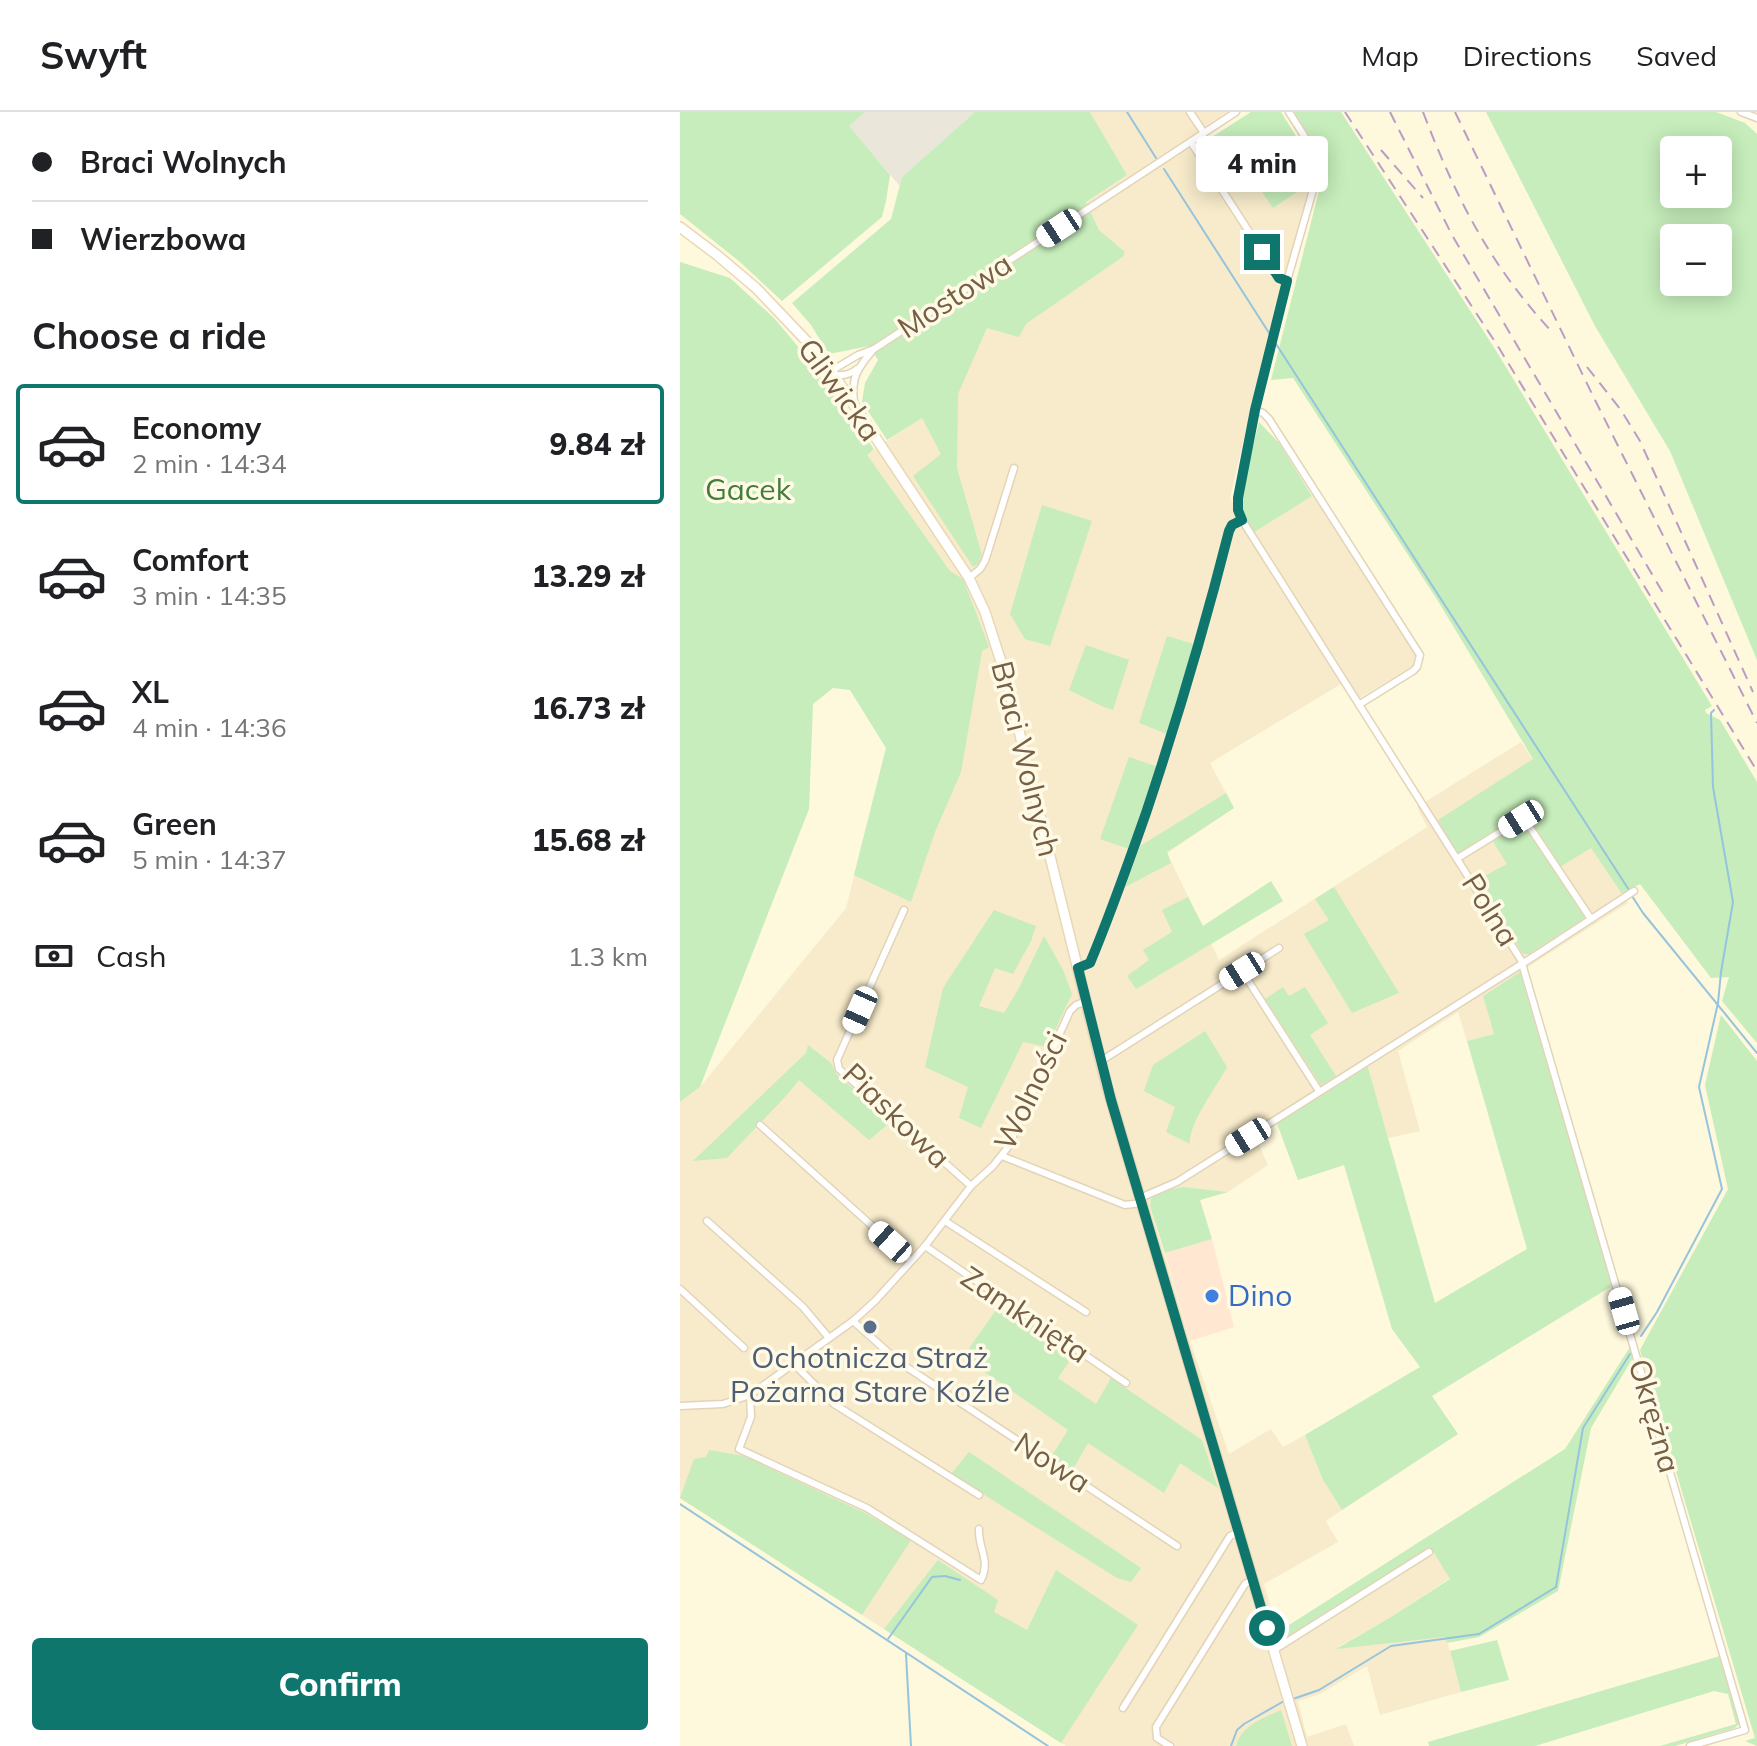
<!DOCTYPE html>
<meta charset="utf-8">
<style>
:root{--surface:#fff;--page:#f6f6f6;--text:#202124;--muted:#757577;--line:#e0e0e0;--accent:#0f766e}
body{margin:0;font-family:Mulish,sans-serif;background:var(--page);color:var(--text);height:100vh;display:flex;flex-direction:column;font-size:30px;white-space:nowrap}
*{box-sizing:border-box;margin:0}
p{font-size:26px;color:var(--muted)}
.icon{flex:none;width:44px;height:44px;fill:none;stroke:currentColor;stroke-width:2;stroke-linecap:round;stroke-linejoin:round}
.map{position:relative;flex:1;overflow:hidden}
.details{display:flex;flex-direction:column;background:var(--surface);width:680px}
.details>*{flex:none}
.hud{display:grid;align-content:center;height:176px;padding:0 32px;background:var(--surface)}
.fabs{position:absolute;left:980px;top:24px;display:grid;gap:16px}
.fabs a{display:grid;place-items:center;width:72px;height:72px;border-radius:8px;background:var(--surface);box-shadow:0 4px 20px #0003;font-size:40px}
.end{position:absolute;width:36px;height:36px;margin:-18px;border:10px solid #0f766e;background:#fff;box-shadow:0 0 0 4px #fff}
.from{border-radius:50%}
.bubble{position:absolute;height:56px;border-radius:8px;background:var(--surface);box-shadow:0 4px 20px #0003;font-size:26px;font-weight:800;line-height:56px;text-align:center}
.car{position:absolute;width:24px;height:48px;margin:-24px -12px;border-radius:10px;box-shadow:0 0 6px 2px #0007;background:linear-gradient(#fff 24%,#345 0 40%,#fff 0 76%,#345 0 86%,#fff 0)}
.hud b{display:flex;align-items:center;gap:28px;height:76px;font-size:30px}
.hud b+b{border-top:2px solid var(--line)}
.hud i{width:20px;height:20px;background:var(--text)}
ul{padding:0;list-style:none}
li{display:flex;align-items:center;gap:24px;height:120px;margin:0 16px 12px;padding:0 16px;border:4px solid transparent;border-radius:8px}
li div{flex:1}
li b{display:block;font-size:30px}
li em{font-style:normal;font-weight:800}
li.selected{border-color:var(--accent)}
li>.icon{width:72px;height:72px;stroke-width:1.5}
h2{padding:0 32px;font-size:36px;line-height:96px}
.pay{display:flex;align-items:center;gap:20px;height:88px;padding:0 32px;font-size:30px}
.pay p{margin-inline-start:auto}
.cta{display:flex;gap:16px;margin-top:auto;padding:16px 32px}
.cta a{flex:1;height:92px;border-radius:8px;background:var(--accent);color:#fff;font-size:32px;font-weight:800;line-height:92px;text-align:center}
header{display:flex;align-items:center;gap:48px;box-sizing:border-box;height:112px;padding:0 40px;background:var(--surface);border-bottom:2px solid var(--line)}
header strong{font-size:38px}
nav{display:flex;gap:44px;margin-inline-start:auto;font-size:28px}
main{display:flex;flex:1;min-height:0}
.map>svg:first-child{display:block}
</style>
<header>
<strong>Swyft</strong>
<nav><a>Map</a><a>Directions</a><a>Saved</a></nav>
</header>
<main>
<section class="details">
<div class="hud">
<b><i class="from"></i>Braci Wolnych</b>
<b><i></i>Wierzbowa</b>
</div>
<h2>Choose a ride</h2>
<ul>
<li class="selected"><svg class="icon" aria-label="car" viewBox="0 0 24 24"><path d="M5 17H2v-5l4-1 3-4h7l3 4 3 1v5h-3M9 17h6M6 11h13"/><circle cx="7" cy="17" r="2"/><circle cx="17" cy="17" r="2"/></svg><div><b>Economy</b><p>2 min · 14:34</p></div><em>9.84 zł</em></li>
<li><svg class="icon" aria-label="car" viewBox="0 0 24 24"><path d="M5 17H2v-5l4-1 3-4h7l3 4 3 1v5h-3M9 17h6M6 11h13"/><circle cx="7" cy="17" r="2"/><circle cx="17" cy="17" r="2"/></svg><div><b>Comfort</b><p>3 min · 14:35</p></div><em>13.29 zł</em></li>
<li><svg class="icon" aria-label="car" viewBox="0 0 24 24"><path d="M5 17H2v-5l4-1 3-4h7l3 4 3 1v5h-3M9 17h6M6 11h13"/><circle cx="7" cy="17" r="2"/><circle cx="17" cy="17" r="2"/></svg><div><b>XL</b><p>4 min · 14:36</p></div><em>16.73 zł</em></li>
<li><svg class="icon" aria-label="car" viewBox="0 0 24 24"><path d="M5 17H2v-5l4-1 3-4h7l3 4 3 1v5h-3M9 17h6M6 11h13"/><circle cx="7" cy="17" r="2"/><circle cx="17" cy="17" r="2"/></svg><div><b>Green</b><p>5 min · 14:37</p></div><em>15.68 zł</em></li>
</ul>
<div class="pay"><svg class="icon" aria-label="cash" viewBox="0 0 24 24"><path d="M3 7h18v10H3z"/><circle cx="12" cy="12" r="2"/></svg>Cash<p>1.3 km</p></div>
<div class="cta"><a>Confirm</a></div>
</section>
<div class="map">
<svg width="1077" height="1634" viewBox="0 0 1077 1634">
<rect width="100%" height="100%" fill="#fef8dd"/>
<!-- residential -->
<path fill="#f7ebcb" d="M410 0H547L514 22 550 78 571 63 593 96 631 71 586 232 550 386 573 421 636 381 743 548 678 587 666 569 530 651 554 696 487 741 539 848 747 715 737 695 841 630 948 791 803 884 814 922 787 929 778 900 718 939 740 1019 708 1026 687 953 576 1026 588 1053 548 1080 504 1075 471 1087 470 1094 510 1229 549 1342 591 1317 603 1335 625 1323 643 1368 662 1398 646 1409 658 1430 584 1472 601 1529 751 1436 770 1466 711 1505 658 1535 766 1525 781 1580 700 1603 687 1554 640 1582 618 1589 627 1625 666 1612 674 1634H386L0 1386V990L20 975 166 796 206 636 270 459 186 343 277 282 307 216 346 212 444 144V139L419 118 406 90 447 63Z"/>
<!-- commercial -->
<path fill="#ffe7d1" d="M532 1127 554 1215 510 1229 485 1141Z"/>
<!-- industrial -->
<path fill="#ebe6da" d="M185 0H295L222 65 220 74 168 14Z"/>
<!-- green -->
<g fill="#c6edbb" fill-rule="evenodd">
<path d="M0 0H185L169 14 210 63 206 89 202 105 102 189 60 150 0 102Z"/>
<path d="M295 0H410L447 63 406 90 419 118 444 139V144L346 212 339 225 307 216 278 282 277 356 302 443 298 452 293 455 233 364 261 342 242 306 207 328 182 290 185 271 198 248 189 234 149 242 131 213 112 191 211 107 222 65Z"/>
<path d="M571 0H601L629 45 631 55V71L593 96 571 64 550 78 521 32Z"/>
<path d="M614 0H661L815 237 1032 594 1025 598 1026 601 1040 608 1077 670V931L1042 889 1049 865 1031 866 960 772 942 782 911 736 880 755 847 706 840 705 778 743 758 708 853 647 758 489 613 266 591 268 641 71 640 48Z"/>
<path d="M806 0H1036L1065 11 1077 22V548L990 339 915 214ZM1038 38V82H994V38ZM1038 126V170H994V126Z"/>
<path d="M0 150 50 166 94 206 135 255 194 337 187 343 270 459 283 467 309 535 302 539 281 660 255 720 231 790 174 763 206 636 170 578 153 576 133 592 129 697 20 975 0 990Z"/>
<path d="M579 310 599 331 632 384 573 421 558 397Z"/>
<path d="M362 393 412 409 370 534 345 527 330 502Z"/>
<path d="M487 524 517 533 487 622 459 611Z"/>
<path d="M406 533 449 548 433 598C416 593 405 585 389 578Z"/>
<path d="M449 645 478 655 449 737 420 727Z"/>
<path d="M546 681 554 696 487 740 491 751 445 775 460 734Z"/>
<path d="M843 711 905 806 849 842H843L797 768 827 752 812 728Z"/>
<path d="M591 769 603 789 456 877 447 864 469 848 463 838 492 820 482 798 508 785 523 814Z"/>
<path d="M654 775 719 881 672 901 624 822 649 808 635 787Z"/>
<path d="M314 798 356 814 351 829 333 862 315 856 299 894 324 901 339 876 364 824 383 858 392 882 367 935 343 930 301 1016 279 1006 288 975 245 955 263 876Z"/>
<path d="M840 860 932 1174 752 1284 778 1322 662 1398 643 1368 625 1323 740 1255 712 1217 664 1053 618 1068 596 1009 687 952 755 1191 847 1137 787 929 814 922 803 884Z"/>
<path d="M603 875 609 884 625 875 648 911 630 923 656 964 641 973 585 887Z"/>
<path d="M1041 903 1077 949V1634L1065 1629 1075 1626 960 1238 1048 1077 1025 973Z"/>
<path d="M525 919 547 955C537 974 508 1012 510 1032L486 1020 495 995 464 979 473 953Z"/>
<path d="M128 933 151 951 157 963 212 1009 189 1028 119 968 105 985 47 1046 13 1049 126 941Z"/>
<path d="M504 1075 548 1080 520 1088 532 1127 485 1141 470 1094 471 1087 482 1079Z"/>
<path d="M321 1191 395 1241 378 1266 416 1292 431 1266 522 1328 538 1376 500 1351 484 1381 408 1331 392 1359 371 1345 388 1318 283 1245Z"/>
<path d="M950 1235 954 1244 911 1316 878 1479 799 1525 767 1531 765 1525 656 1537 711 1505 770 1467 751 1436 601 1530 598 1520 885 1337Z"/>
<path d="M29 1338 64 1344 185 1401 231 1428 182 1503 0 1386 14 1347 26 1345Z"/>
<path d="M289 1340 461 1456 451 1470 437 1466 271 1362Z"/>
<path d="M258 1448 318 1488 314 1500 347 1518 376 1458 458 1513 381 1631 204 1517Z"/>
<path d="M817 1528 829 1568 781 1580 770 1539Z"/>
<path d="M1040 1544 1061 1610 1055 1616 995 1634H980L1056 1612 1048 1582 1034 1579 855 1634H749L748 1630Z"/>
<path d="M601 1598 612 1634H556C562 1613 582 1607 601 1598Z"/>
</g>
<g fill="none" stroke-linecap="round" stroke-linejoin="round">
<!-- stream -->
<g stroke="#96c4dc" stroke-width="2">
<path d="M447 0 476 46"/>
<path d="M484 57 591 224"/>
<path d="M596 232 949 778"/>
<path d="M952 784 963 801 1077 941"/>
<path d="M961 1224 977 1200 1042 1077 1019 975 1038 891 1041 860 1053 790 1033 675 1031 601 1034 598"/>
<path d="M0 1392 368 1634"/>
<path d="M208 1527 252 1465 265 1464 280 1468"/>
<path d="M226 1542 231 1634"/>
<path d="M610 1588 639 1578 711 1534 799 1522 876 1475 903 1316 950 1242"/>
<path d="M551 1634 557 1618 564 1612 604 1589"/>
</g>
<!-- minor casing -->
<g stroke="#e3d4b9" stroke-width="9">
<g id="minor">
<path d="M510 0 524 21"/>
<path d="M1061 0 1077 6"/>
<path d="M511 30 599 166 607 169"/>
<path d="M151 259 178 243 194 237 556 0"/>
<path d="M154 263C163 264 170 263 177 257"/>
<path d="M174 290C171 266 177 257 192 239"/>
<path d="M575 298 583 301 589 307 740 543 737 555 733 559 680 592"/>
<path d="M562 408 841 848 1065 1618 1010 1634"/>
<path d="M289 466 300 457 305 449 334 356"/>
<path d="M778 746 841 707 845 708 911 807"/>
<path d="M224 798 157 948 159 957 291 1074"/>
<path d="M398 856 410 851C432 800 450 748 468 695 499 604 526 512 549 419L552 413 562 408 558 398V386L575 298 607 169 635 71V48L623 22 609 0"/>
<path d="M562 859 639 979"/>
<path d="M421 949 599 836"/>
<path d="M80 1013 231 1149"/>
<path d="M322 1044 445 1093 462 1091"/>
<path d="M460 1086 497 1070 856 843 954 779"/>
<path d="M27 1109 123 1195 149 1226"/>
<path d="M265 1109 406 1200"/>
<path d="M245 1134 446 1271"/>
<path d="M0 1177 64 1236"/>
<path d="M173 1209 219 1250 497 1434"/>
<path d="M114 1252 154 1292 299 1383"/>
<path d="M70 1283 71 1305 59 1337 187 1396 301 1468C311 1448 298 1437 299 1417"/>
<path d="M0 1294 43 1292 70 1283 173 1209 195 1189 245 1134 291 1074 313 1054 328 1035 390 899 396 893 407 889"/>
<path d="M594 1538 749 1440"/>
<path d="M443 1596 545 1432 550 1424 559 1420"/>
<path d="M490 1634 477 1626 476 1615 565 1472 573 1467"/>
</g>
</g>
<!-- secondary casing -->
<g stroke="#e9d7b6" stroke-width="12">
<path id="secondary" d="M0 115 37 143 76 176 136 239 154 263 289 466 305 500 325 562 426 971 622 1634"/>
</g>
<!-- minor -->
<use href="#minor" stroke="#fff" stroke-width="6"/>
<!-- secondary -->
<use href="#secondary" stroke="#fff" stroke-width="9"/>
<!-- rail -->
<g stroke="#bb9cc7" stroke-width="2" stroke-dasharray="12 8" stroke-linecap="butt">
<path d="M665 0 819 236 1077 659"/>
<path d="M710 0 772 123 986 486"/>
<path d="M743 0C776 86 810 154 874 222"/>
<path d="M775 0 914 286 1077 611"/>
<path d="M701 38 743 86"/>
<path d="M907 255 941 298 960 329 1073 580"/>
</g>
</g>
<g fill="none" stroke-linecap="round" stroke-linejoin="round">
<!-- route -->
<path stroke="#0f766e" stroke-width="10" d="M582 140 599 166 607 169 575 298 558 386V398L562 408 552 413 549 419C525 514 497 608 466 701 448 752 431 801 410 851L398 856 431 988 587 1516"/>
</g>
<!-- markers -->
<circle fill="#3f7fe0" stroke="#fffae6" stroke-width="3" cx="532" cy="1184" r="8"/>
<circle fill="#5c6f8a" stroke="#fffae6" stroke-width="3" cx="190" cy="1215" r="8"/>
<g text-anchor="middle" stroke-width="7" stroke-linejoin="round" paint-order="stroke">
<!-- street labels -->
<g font-size="30" fill="#765f44" stroke="#fffae6">
<text transform="translate(275 184) rotate(-33)" y="10">Mostowa</text>
<text transform="translate(159 278) rotate(54)" y="10">Gliwicka</text>
<text transform="translate(345 647) rotate(76)" y="10">Braci Wolnych</text>
<text transform="translate(810 798) rotate(58)" y="10">Polna</text>
<text transform="translate(351 979) rotate(-64)" y="10">Wolności</text>
<text transform="translate(216 1004) rotate(44)" y="10">Piaskowa</text>
<text transform="translate(345 1203) rotate(34)" y="10">Zamknięta</text>
<text transform="translate(974 1304) rotate(74)" y="10">Okrężna</text>
<text transform="translate(372 1351) rotate(33)" y="10">Nowa</text>
</g>
<!-- park labels -->
<g font-size="30" fill="#427d3a" stroke="#fffae6">
<text x="68" y="388">Gacek</text>
</g>
<!-- shop labels -->
<g font-size="30" fill="#366cbe" stroke="#fffae6" text-anchor="start">
<text x="548" y="1194">Dino</text>
</g>
<!-- service labels -->
<g font-size="30" fill="#4e5e75" stroke="#fffae6">
<text x="190" y="1256">Ochotnicza Straż<tspan x="190" dy="34">Pożarna Stare Koźle</tspan></text>
</g>
</g>
</svg>
<div class="fabs">
<a>+</a>
<a>−</a>
</div>
<i class="end from" style="left:587px;top:1516px"></i>
<i class="end" style="left:582px;top:140px"></i>
<div class="bubble" style="left:516px;top:24px;width:132px">4 min</div>
<i class="car" style="left:379px;top:116px;rotate:237deg"></i>
<i class="car" style="left:841px;top:707px;rotate:238deg"></i>
<i class="car" style="left:562px;top:859px;rotate:238deg"></i>
<i class="car" style="left:180px;top:898px;rotate:204deg"></i>
<i class="car" style="left:568px;top:1025px;rotate:238deg"></i>
<i class="car" style="left:210px;top:1130px;rotate:312deg"></i>
<i class="car" style="left:944px;top:1199px;rotate:344deg"></i>
</div>
</main>
